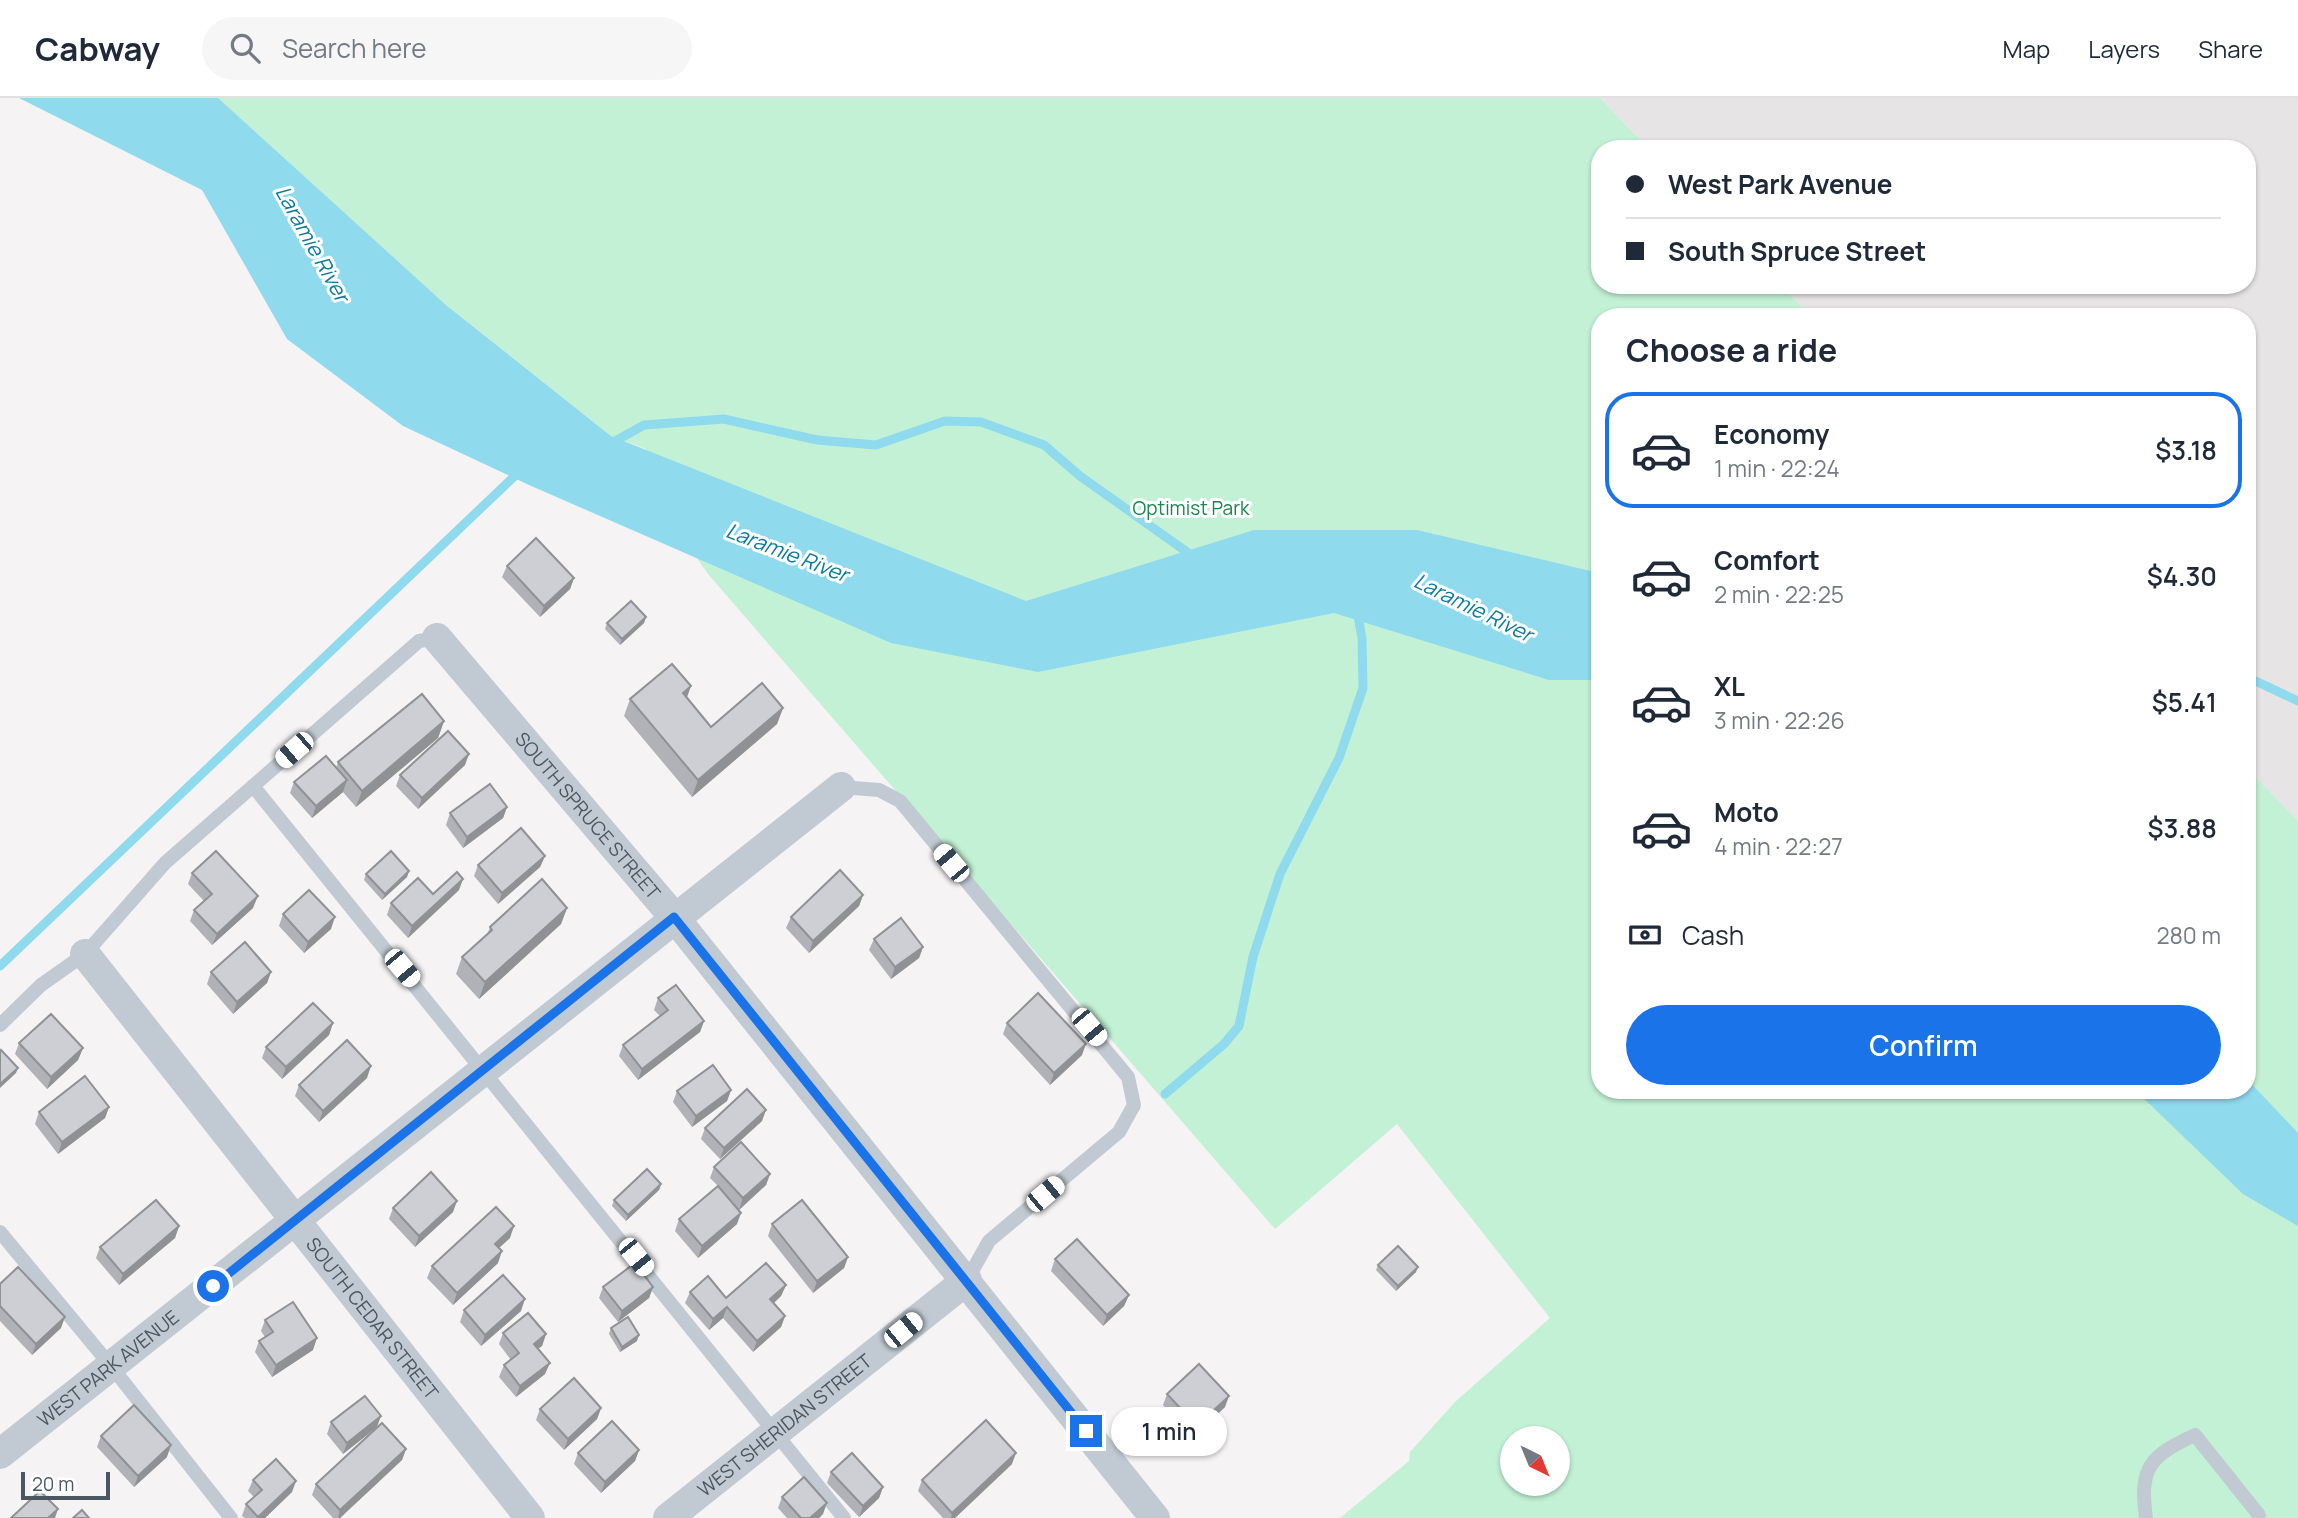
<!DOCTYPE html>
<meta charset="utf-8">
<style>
:root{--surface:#fff;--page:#f6f6f7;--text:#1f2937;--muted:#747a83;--line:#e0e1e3;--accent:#1a73e8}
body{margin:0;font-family:Manrope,sans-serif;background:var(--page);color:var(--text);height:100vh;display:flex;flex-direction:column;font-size:26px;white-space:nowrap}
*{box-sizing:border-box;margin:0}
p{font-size:23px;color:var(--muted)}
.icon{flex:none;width:38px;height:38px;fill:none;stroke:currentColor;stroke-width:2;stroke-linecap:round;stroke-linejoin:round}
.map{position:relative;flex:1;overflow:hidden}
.sheet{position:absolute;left:1591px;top:210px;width:665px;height:791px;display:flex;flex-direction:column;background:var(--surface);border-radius:28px;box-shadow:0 2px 5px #0004}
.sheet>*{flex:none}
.guide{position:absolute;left:1591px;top:42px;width:665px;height:154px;border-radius:28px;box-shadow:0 2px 5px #0004;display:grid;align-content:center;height:154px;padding:0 35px;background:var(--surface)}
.needle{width:46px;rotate:137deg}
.buttons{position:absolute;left:1500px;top:1328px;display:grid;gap:14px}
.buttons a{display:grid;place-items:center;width:70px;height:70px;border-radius:50%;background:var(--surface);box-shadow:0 2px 5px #0004;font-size:35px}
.scale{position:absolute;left:21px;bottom:18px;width:89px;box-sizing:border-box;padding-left:7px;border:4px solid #4a5661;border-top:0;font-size:19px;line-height:24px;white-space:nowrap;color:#4a5661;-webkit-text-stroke:5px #fff;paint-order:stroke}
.end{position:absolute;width:32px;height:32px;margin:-16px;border:9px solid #1a73e8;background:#fff;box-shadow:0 0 0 4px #fff}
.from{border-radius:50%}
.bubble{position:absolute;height:49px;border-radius:24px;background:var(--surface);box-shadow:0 2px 5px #0004;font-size:23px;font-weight:600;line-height:49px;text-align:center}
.car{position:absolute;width:21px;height:42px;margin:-21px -10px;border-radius:9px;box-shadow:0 0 5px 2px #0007;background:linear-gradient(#fff 24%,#345 0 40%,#fff 0 76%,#345 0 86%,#fff 0)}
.guide b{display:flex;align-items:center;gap:24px;height:66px;font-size:26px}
.guide b+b{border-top:2px solid var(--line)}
.guide i{width:18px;height:18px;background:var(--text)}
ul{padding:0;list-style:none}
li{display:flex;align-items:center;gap:21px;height:116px;margin:0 14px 10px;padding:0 21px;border:4px solid transparent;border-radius:28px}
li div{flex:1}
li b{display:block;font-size:26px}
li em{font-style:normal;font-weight:600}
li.selected{border-color:var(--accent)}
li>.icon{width:63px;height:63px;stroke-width:1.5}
h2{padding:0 35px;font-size:32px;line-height:84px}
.pay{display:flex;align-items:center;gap:18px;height:77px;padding:0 35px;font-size:26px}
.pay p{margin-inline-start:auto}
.action{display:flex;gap:14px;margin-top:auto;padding:14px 35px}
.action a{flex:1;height:80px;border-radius:42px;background:var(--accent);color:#fff;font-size:28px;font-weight:600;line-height:80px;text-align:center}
header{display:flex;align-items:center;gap:42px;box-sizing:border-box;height:98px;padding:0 35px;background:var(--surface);border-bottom:2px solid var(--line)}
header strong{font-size:33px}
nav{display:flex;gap:38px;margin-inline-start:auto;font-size:24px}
.search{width:490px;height:63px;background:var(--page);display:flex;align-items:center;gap:18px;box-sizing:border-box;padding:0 24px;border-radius:38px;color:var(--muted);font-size:26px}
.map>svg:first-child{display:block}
</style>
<header>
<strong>Cabway</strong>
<div class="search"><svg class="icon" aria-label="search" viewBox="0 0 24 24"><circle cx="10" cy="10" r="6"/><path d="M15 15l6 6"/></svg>Search here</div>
<nav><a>Map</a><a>Layers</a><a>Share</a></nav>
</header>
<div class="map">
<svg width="2298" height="1420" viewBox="0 0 2298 1420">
<rect width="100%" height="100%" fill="#f5f3f3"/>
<!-- education -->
<path fill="#e6e4e5" d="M1600 0H2298V723L2247 670V219H1811L1781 187H2247V51H1649Z"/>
<!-- green -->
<path fill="#c3f1d5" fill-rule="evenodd" d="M216 0H1600L1649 51H1600V187H1781L1811 219H1600V992H2247V670L2298 723V1420H1340L1409 1363 1410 1354 1456 1303 1550 1220 1397 1026 1275 1131 708 476 631 366 646 351 611 338 446 207ZM1512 1340H1558V1386H1512Z"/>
<!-- water -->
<g fill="#90daee">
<path d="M19 0H218L446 207 611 338 1026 503 1254 432H1417L1599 475V582H1549L1334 515 1038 574 891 545 529 387 403 328 287 241 202 92Z"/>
<path d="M2247 981 2298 1035V1128L2243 1096 2135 992H2247Z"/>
</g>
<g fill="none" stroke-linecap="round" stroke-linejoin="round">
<!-- stream -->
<g stroke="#90daee" stroke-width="9">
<path d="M610 346 644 327 724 321 817 342 876 347 945 323 981 324 1044 347 1080 378 1194 459"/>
<path d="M2247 579 2298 603"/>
<path d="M0 868 521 372"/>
<path d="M1165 996 1224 946 1239 928 1253 859 1280 776 1339 660 1363 590 1362 540 1357 512"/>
</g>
<!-- lane -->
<g stroke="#c1cad2" stroke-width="14">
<path d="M253 688 844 1420"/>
<path d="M841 689 879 692 900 703 1128 979 1134 1007 1119 1034 989 1143 967 1182"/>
<path d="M0 927 41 887 85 856 165 765 419 543 437 540"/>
<path d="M0 1134 111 1268 231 1420"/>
<path d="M2146 1420C2139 1369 2150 1358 2195 1337L2259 1417 2258 1420"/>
</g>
<!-- street -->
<g stroke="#c1cad2" stroke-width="30">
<path id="s1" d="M437 540 674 819 1155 1420"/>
<path id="s2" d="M85 856 530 1420"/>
<path id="s3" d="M0 1356 841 689"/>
<path id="s4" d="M668 1420 967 1182"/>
</g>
</g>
<!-- wall -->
<g fill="#b0b2b7">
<path d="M507 468 574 480 570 491 540 519 502 479Z"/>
<path d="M646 519 644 525 620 547 605 531 607 525Z"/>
<path d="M687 600 711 629 783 610 777 626 692 699 624 618 630 601Z"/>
<path d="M444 623 438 640 356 709 343 694 312 720 290 695 294 684 336 670 338 664Z"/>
<path d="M465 667 418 711 396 688 400 677Z"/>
<path d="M507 709 503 720 463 750 446 727 450 715Z"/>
<path d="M545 758 540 769 498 806 474 778 478 767Z"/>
<path d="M409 773 407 779 382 802 364 782 366 776Z"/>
<path d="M192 775 253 810 212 847 190 823 194 812 204 803 188 786Z"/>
<path d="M459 792 408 840 387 817 391 805 433 796Z"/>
<path d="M863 797 859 808 809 855 786 830 791 819Z"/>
<path d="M567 810 561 826 479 901 456 876 462 859 487 837 490 829Z"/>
<path d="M283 816 331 831 304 855 279 828Z"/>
<path d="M874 841 923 849 919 860 891 881 869 852Z"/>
<path d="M211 874H271L267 885 233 916 207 886Z"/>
<path d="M658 900 704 923 700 934 638 982 619 958 623 947 660 918 654 912Z"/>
<path d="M333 925 329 937 282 981 262 960 266 949Z"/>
<path d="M1007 925 1082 957 1050 987 1003 936Z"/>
<path d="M19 945 83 950 78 962 47 991 15 956Z"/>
<path d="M367 980 319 1024 295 998 299 987Z"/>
<path d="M731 992 727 1003 692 1029 673 1004 677 993Z"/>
<path d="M109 1009 105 1020 58 1056 35 1026 39 1014Z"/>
<path d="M762 1023 720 1061 701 1041 705 1030Z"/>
<path d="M714 1069 770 1076 766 1087 739 1112 729 1100 737 1126 698 1160 675 1133 679 1121 718 1088 710 1080Z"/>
<path d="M661 1086 659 1092 626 1123 612 1108 614 1102Z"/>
<path d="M393 1110 453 1114 415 1149 389 1121Z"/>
<path d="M772 1126 848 1159 844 1170 813 1195 768 1138Z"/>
<path d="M179 1128 175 1140 119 1187 96 1160 100 1149Z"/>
<path d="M510 1140 499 1150 498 1165 453 1207 427 1180 432 1168Z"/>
<path d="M1055 1161 1129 1197 1124 1208 1103 1228 1051 1173Z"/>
<path d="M1378 1167 1416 1174 1396 1193 1376 1172Z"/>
<path d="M0 1186 61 1230 32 1257 0 1223Z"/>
<path d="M786 1187 781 1198 774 1205 785 1218 781 1229 753 1254 723 1220 709 1232 685 1205 690 1194 726 1200Z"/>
<path d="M603 1189H653L649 1200 618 1224 599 1200Z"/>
<path d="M464 1212 521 1213 481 1248 460 1224Z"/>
<path d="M265 1222 313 1252 272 1279 255 1254 259 1243 265 1239 261 1233Z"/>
<path d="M611 1230 637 1243 620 1254 609 1236Z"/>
<path d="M503 1235 546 1236 542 1248 538 1250 545 1276 516 1299 499 1279 504 1267 511 1262 499 1246Z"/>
<path d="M1167 1296 1225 1309 1193 1339 1163 1307Z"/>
<path d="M601 1310 597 1321 564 1352 536 1322 540 1311Z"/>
<path d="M331 1324 377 1329 406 1351 402 1362 340 1420H333L312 1397 316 1386 376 1330 343 1356 327 1336Z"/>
<path d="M101 1338 167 1359 134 1389 97 1349Z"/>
<path d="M639 1352 635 1363 601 1395 574 1366 578 1355Z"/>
<path d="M1012 1366 955 1420H943L918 1393 922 1382Z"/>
<path d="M831 1374 883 1389 879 1400 859 1419 827 1385Z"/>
<path d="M253 1382 292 1394 265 1420H245L242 1418 246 1406 254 1399 248 1393Z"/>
<path d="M782 1399 823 1416 819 1420H787L778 1410Z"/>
</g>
<!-- shaded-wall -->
<g fill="#909195">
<path d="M574 480 570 491 540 519 544 508Z"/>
<path d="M646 519 644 525 620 547 622 541Z"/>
<path d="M691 588 685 605 683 595Z"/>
<path d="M783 610 777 626 692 699 698 682Z"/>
<path d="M444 623 438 640 356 709 362 693Z"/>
<path d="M469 656 465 667 418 711 422 700Z"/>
<path d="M347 682 343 694 312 720 316 708Z"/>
<path d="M507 709 503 720 463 750 467 739Z"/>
<path d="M545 758 540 769 498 806 502 795Z"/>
<path d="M409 773 407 779 382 802 385 796Z"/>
<path d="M463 781 459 792 408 840 412 828Z"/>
<path d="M863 797 859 808 809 855 813 843Z"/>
<path d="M258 798 253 810 212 847 217 836Z"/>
<path d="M567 810 561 826 479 901 485 884Z"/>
<path d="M335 819 331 831 304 855 308 844Z"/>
<path d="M923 849 919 860 891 881 895 869Z"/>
<path d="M271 874 267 885 233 916 237 904Z"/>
<path d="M704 923 700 934 638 982 642 971Z"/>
<path d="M333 925 329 937 282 981 286 969Z"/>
<path d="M1086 946 1082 957 1050 987 1054 975Z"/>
<path d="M83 950 78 962 47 991 51 979Z"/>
<path d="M371 968 367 980 319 1024 323 1013Z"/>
<path d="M18 970 16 975 0 990V986Z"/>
<path d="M731 992 727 1003 692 1029 696 1018Z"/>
<path d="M109 1009 105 1020 58 1056 62 1044Z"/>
<path d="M766 1012 762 1023 720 1061 724 1050Z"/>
<path d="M770 1076 766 1087 739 1112 743 1100Z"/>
<path d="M661 1086 659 1092 626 1123 628 1117Z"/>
<path d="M457 1103 453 1114 415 1149 419 1138Z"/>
<path d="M741 1115 737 1126 698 1160 702 1148Z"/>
<path d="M179 1128 175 1140 119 1187 123 1176Z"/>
<path d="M514 1128 510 1140 491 1157 495 1146Z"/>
<path d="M502 1153 498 1165 453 1207 457 1195Z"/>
<path d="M848 1159 844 1170 813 1195 817 1183Z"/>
<path d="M1418 1169 1416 1174 1396 1193 1398 1188Z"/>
<path d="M786 1187 781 1198 766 1212 770 1201Z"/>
<path d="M653 1189 649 1200 618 1224 622 1213Z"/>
<path d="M1129 1197 1124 1208 1103 1228 1107 1217Z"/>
<path d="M525 1201 521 1213 481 1248 485 1237Z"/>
<path d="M727 1209 723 1220 709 1232 713 1221Z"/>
<path d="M785 1218 781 1229 753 1254 757 1243Z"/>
<path d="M65 1219 61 1230 32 1257 36 1246Z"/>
<path d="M546 1236 542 1248 530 1257 534 1246Z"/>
<path d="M639 1237 637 1243 620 1254 622 1249Z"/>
<path d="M317 1240 313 1252 272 1279 276 1267Z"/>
<path d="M550 1265 545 1276 516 1299 520 1288Z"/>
<path d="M1229 1298 1225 1309 1193 1339 1197 1328Z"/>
<path d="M601 1310 597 1321 564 1352 568 1341Z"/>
<path d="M381 1318 377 1329 343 1356 347 1345Z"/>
<path d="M171 1347 167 1359 134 1389 138 1378Z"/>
<path d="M406 1351 402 1362 340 1420H338L340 1412Z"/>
<path d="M639 1352 635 1363 601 1395 605 1384Z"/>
<path d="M1016 1355 1012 1366 955 1420H951L952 1415Z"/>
<path d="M296 1383 292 1394 265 1420H258Z"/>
<path d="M883 1389 879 1400 859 1419 863 1408Z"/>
<path d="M827 1405 823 1416 819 1420H810Z"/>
<path d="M58 1411 55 1420H48Z"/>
</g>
<!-- building -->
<g fill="#cdcfd5" stroke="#909195" stroke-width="2">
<path d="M536 440 574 480 544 508 507 468Z"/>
<path d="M631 503 646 519 622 541 607 525Z"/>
<path d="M672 566 691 588 683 595 711 629 762 585 783 610 698 682 630 601Z"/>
<path d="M422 596 444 623 362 693 338 664Z"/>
<path d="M448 633 469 656 422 700 400 677Z"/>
<path d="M326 658 347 682 316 708 294 684Z"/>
<path d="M490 686 507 709 467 739 450 715Z"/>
<path d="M521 730 545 758 502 795 478 767Z"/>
<path d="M216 753 258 798 217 836 194 812 212 796 192 775Z"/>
<path d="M391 753 409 773 385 796 366 776Z"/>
<path d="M840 772 863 797 813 843 791 819Z"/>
<path d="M457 774 463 781 412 828 391 805 418 780 433 796Z"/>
<path d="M542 781 567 810 485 884 462 859 492 832 490 829Z"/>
<path d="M309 792 335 819 308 844 283 816Z"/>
<path d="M901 820 923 849 895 869 874 841Z"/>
<path d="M245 844 271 874 237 904 211 874Z"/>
<path d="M676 887 704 923 642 971 623 947 668 912 658 900Z"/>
<path d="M1038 895 1086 946 1054 975 1007 925Z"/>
<path d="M313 905 333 925 286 969 266 949Z"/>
<path d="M51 916 83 950 51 979 19 945Z"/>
<path d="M347 942 371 968 323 1013 299 987Z"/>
<path d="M1 952 18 970 0 986V954Z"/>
<path d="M713 967 731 992 696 1018 677 993Z"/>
<path d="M85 978 109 1009 62 1044 39 1014Z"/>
<path d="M747 991 766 1012 724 1050 705 1030Z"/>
<path d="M741 1044 770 1076 743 1100 714 1069Z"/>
<path d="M647 1071 661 1086 628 1117 614 1102Z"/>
<path d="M431 1074 457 1103 419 1138 393 1110Z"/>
<path d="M718 1088 741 1115 702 1148 679 1121Z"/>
<path d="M156 1102 179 1128 123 1176 100 1149Z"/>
<path d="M802 1102 848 1159 817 1183 772 1126Z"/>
<path d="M496 1109 514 1128 495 1146 502 1153 457 1195 432 1168Z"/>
<path d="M1077 1141 1129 1197 1107 1217 1055 1161Z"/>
<path d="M1398 1148 1418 1169 1398 1188 1378 1167Z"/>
<path d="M635 1165 653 1189 622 1213 603 1189Z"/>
<path d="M766 1165 786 1187 770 1201 785 1218 757 1243 727 1209 713 1221 690 1194 708 1178 726 1200Z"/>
<path d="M18 1169 65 1219 36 1246 0 1208V1186Z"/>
<path d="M503 1177 525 1201 485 1237 464 1212Z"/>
<path d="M293 1204 317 1240 276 1267 259 1243 273 1234 265 1222Z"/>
<path d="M528 1215 546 1236 534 1246 550 1265 520 1288 504 1267 519 1255 503 1235Z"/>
<path d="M628 1219 639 1237 622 1249 611 1230Z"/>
<path d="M1199 1266 1229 1298 1197 1328 1167 1296Z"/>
<path d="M574 1280 601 1310 568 1341 540 1311Z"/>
<path d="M365 1298 381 1318 347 1345 331 1324Z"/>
<path d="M134 1307 171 1347 138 1378 101 1338Z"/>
<path d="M986 1322 1016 1355 952 1415 922 1382Z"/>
<path d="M612 1323 639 1352 605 1384 578 1355Z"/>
<path d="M382 1325 406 1351 340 1412 316 1386Z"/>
<path d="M852 1355 883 1389 863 1408 831 1374Z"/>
<path d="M276 1361 296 1383 258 1419 246 1406 262 1392 253 1382Z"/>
<path d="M804 1379 827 1405 810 1420H801L782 1399Z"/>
<path d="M40 1393 58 1411 48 1420H11Z"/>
<path d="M82 1412 89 1420H73Z"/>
</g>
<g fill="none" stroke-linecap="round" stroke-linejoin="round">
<!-- route -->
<path stroke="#1a73e8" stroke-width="9" d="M213 1188 674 819 1086 1333"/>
</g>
<g text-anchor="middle" stroke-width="6" stroke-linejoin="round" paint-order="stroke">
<!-- park labels -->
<g font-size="19" fill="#17864f" stroke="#fff">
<text x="1191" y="417">Optimist Park</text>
</g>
<!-- street labels -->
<g font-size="19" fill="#4a5661" stroke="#fff">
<text dy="7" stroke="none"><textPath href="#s1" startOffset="233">SOUTH SPRUCE STREET</textPath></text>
<text dy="7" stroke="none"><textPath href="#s2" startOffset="464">SOUTH CEDAR STREET</textPath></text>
<text dy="7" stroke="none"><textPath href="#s3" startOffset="138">WEST PARK AVENUE</textPath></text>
<text dy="7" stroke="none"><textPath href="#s4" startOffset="149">WEST SHERIDAN STREET</textPath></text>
</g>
<!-- water labels -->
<g font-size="21" font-style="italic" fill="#0c7c9b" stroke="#fff">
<text transform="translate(312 146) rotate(61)" y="7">Laramie River</text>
<text transform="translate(787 455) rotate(21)" y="7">Laramie River</text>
<text transform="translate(1473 510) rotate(26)" y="7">Laramie River</text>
</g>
</g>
</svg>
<div class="buttons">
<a><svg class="needle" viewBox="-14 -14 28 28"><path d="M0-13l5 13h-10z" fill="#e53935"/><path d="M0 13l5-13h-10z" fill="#747a83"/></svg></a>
</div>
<div class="scale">20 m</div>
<i class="end from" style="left:213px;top:1188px"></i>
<i class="end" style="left:1086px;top:1333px"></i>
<div class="bubble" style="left:1111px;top:1309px;width:116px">1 min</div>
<i class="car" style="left:294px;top:652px;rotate:229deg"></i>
<i class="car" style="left:951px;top:765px;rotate:320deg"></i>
<i class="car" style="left:402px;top:870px;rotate:140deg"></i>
<i class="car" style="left:1089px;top:929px;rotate:140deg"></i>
<i class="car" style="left:1045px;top:1096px;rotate:50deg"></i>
<i class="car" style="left:636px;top:1159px;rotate:141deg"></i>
<i class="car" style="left:903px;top:1232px;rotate:51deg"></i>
<div class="guide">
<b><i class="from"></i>West Park Avenue</b>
<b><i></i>South Spruce Street</b>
</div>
<section class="sheet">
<h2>Choose a ride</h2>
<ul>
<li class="selected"><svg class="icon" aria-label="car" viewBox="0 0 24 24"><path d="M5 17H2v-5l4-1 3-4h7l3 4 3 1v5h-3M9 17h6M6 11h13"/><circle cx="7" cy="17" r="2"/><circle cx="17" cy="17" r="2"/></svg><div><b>Economy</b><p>1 min · 22:24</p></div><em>$3.18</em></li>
<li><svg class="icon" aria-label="car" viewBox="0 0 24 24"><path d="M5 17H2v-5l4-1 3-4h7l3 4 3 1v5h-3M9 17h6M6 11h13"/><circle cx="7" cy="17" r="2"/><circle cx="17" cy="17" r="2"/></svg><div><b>Comfort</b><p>2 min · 22:25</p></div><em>$4.30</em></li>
<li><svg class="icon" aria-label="car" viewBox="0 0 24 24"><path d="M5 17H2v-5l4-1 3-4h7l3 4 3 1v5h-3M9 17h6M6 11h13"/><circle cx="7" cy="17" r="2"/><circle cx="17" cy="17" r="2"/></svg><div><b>XL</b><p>3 min · 22:26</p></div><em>$5.41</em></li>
<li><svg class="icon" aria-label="car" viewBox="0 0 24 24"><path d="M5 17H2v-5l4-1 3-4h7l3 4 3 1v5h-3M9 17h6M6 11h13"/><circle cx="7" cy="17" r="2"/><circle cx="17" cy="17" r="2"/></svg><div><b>Moto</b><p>4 min · 22:27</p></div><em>$3.88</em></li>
</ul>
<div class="pay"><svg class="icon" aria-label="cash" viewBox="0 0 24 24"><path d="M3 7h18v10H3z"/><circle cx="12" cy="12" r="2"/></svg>Cash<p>280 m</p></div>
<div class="action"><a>Confirm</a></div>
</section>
</div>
